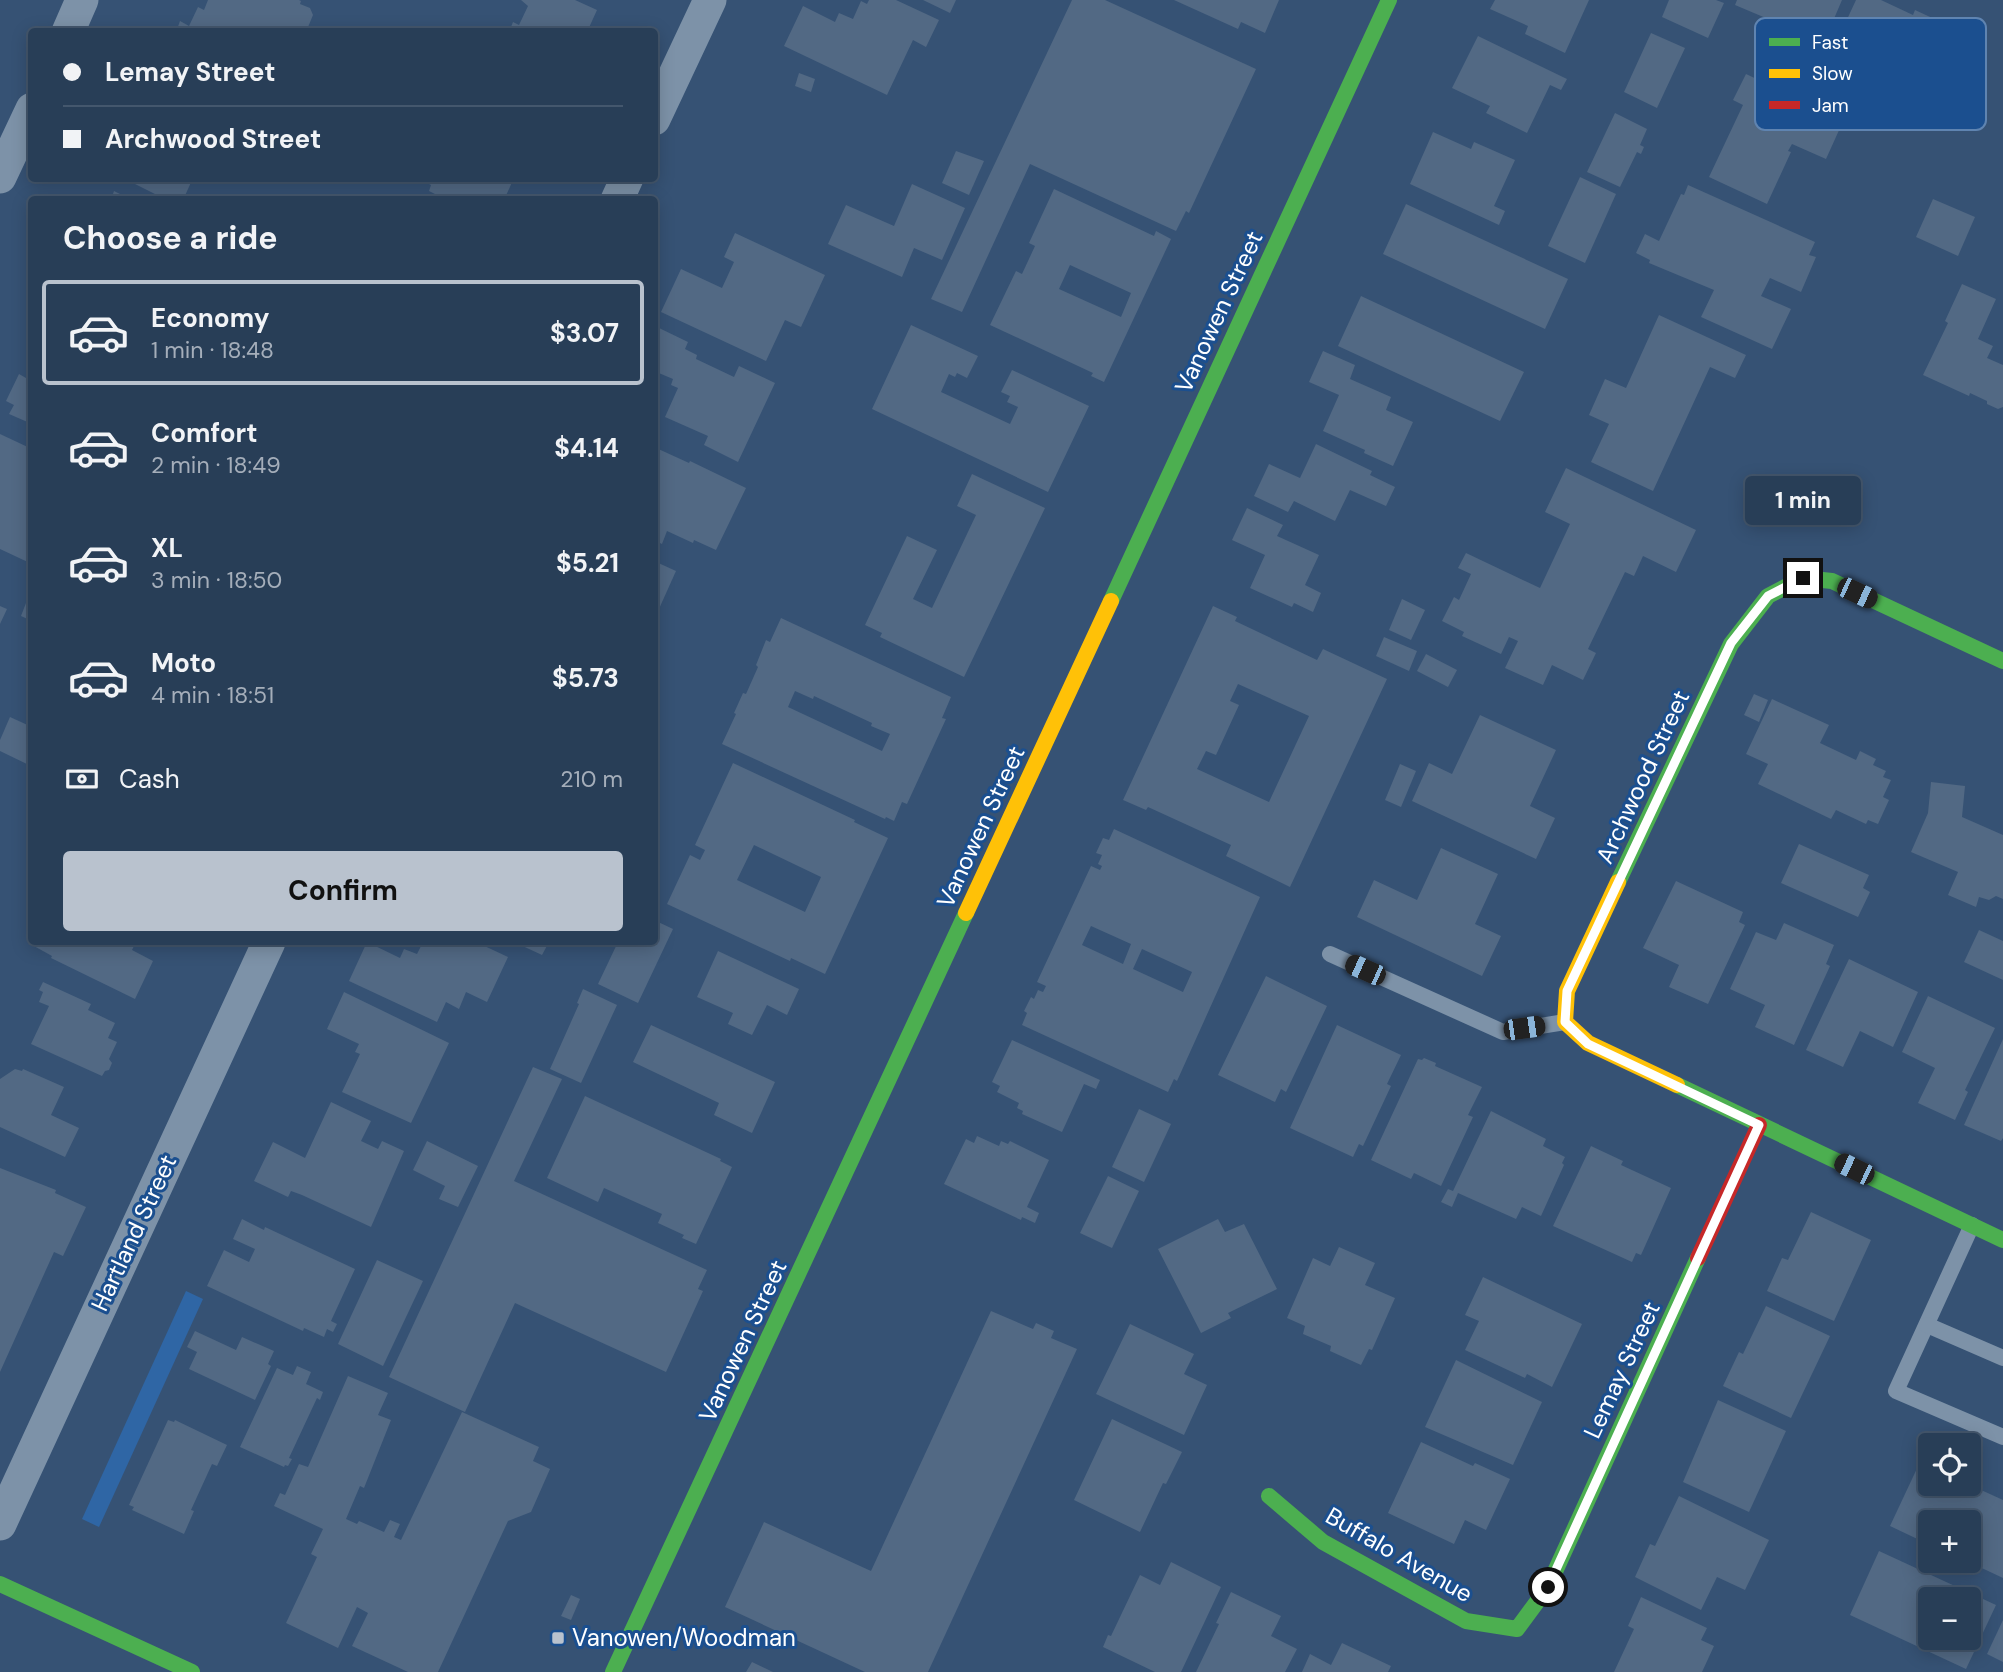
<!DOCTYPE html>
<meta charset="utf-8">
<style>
:root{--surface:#283e57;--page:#30455d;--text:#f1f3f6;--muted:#a5aeba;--line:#44576d;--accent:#b9c2ce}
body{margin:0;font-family:"DM Sans",sans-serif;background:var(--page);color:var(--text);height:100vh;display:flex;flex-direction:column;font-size:26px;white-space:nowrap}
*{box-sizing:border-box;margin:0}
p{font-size:23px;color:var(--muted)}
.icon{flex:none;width:38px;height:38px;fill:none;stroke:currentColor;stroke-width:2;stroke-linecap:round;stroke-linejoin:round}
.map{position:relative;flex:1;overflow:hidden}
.panel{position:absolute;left:28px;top:196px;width:630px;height:749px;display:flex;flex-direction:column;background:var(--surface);border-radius:7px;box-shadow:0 4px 18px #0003,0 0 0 2px var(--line)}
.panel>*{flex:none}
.hud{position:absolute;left:28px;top:28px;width:630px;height:154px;border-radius:7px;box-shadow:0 4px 18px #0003,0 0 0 2px var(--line);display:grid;align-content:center;height:154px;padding:0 35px;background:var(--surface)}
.buttons{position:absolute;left:1918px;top:1433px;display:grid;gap:14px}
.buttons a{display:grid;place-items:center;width:63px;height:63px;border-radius:7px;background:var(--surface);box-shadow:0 4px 18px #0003,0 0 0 2px var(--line);font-size:35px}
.end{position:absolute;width:32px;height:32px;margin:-16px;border:9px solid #fff;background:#111;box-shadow:0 0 0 4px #111}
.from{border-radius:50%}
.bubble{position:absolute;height:49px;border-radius:7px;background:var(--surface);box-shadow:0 4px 18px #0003,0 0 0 2px var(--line);font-size:23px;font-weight:700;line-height:49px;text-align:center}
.car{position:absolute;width:21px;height:42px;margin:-21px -10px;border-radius:9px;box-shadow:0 0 5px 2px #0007;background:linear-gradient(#222 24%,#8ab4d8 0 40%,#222 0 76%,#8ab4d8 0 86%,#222 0)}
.hud b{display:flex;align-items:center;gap:24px;height:66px;font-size:26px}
.hud b+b{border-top:2px solid var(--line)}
.hud i{width:18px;height:18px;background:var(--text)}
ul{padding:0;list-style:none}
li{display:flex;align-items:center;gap:21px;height:105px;margin:0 14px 10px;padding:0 21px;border:4px solid transparent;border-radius:7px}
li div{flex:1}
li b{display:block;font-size:26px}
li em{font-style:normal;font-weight:700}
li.active{border-color:var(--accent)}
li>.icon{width:63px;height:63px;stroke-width:1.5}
h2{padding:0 35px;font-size:32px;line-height:84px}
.pay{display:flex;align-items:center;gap:18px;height:77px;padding:0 35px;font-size:26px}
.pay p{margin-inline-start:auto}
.action{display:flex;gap:14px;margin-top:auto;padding:14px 35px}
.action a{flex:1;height:80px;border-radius:7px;background:var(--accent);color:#111;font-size:28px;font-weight:700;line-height:80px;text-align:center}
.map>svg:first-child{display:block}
</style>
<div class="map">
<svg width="2003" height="1672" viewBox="0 0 2003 1672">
<rect width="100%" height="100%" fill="#365274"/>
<!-- green -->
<path fill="#2f66a5" d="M186 1291 203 1299 99 1527 82 1519Z"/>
<!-- building -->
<g fill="#526984" fill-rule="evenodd">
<path d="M208 0H299L301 1 300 4 310 8 313 15 306 32H176L180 21 189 26 198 7 204 10Z"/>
<path d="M521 0H575L597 10 587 32H509L513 22 519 25 528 6Z"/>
<path d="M869 0H896L939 20 926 47 913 40 887 95 784 46 803 6 835 22 839 13 853 19 861 1 867 4Z"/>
<path d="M923 0H956L950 13Z"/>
<path d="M1072 0H1105L1256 69 1189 213 1186 211 1176 231 1030 164 962 312 931 299Z"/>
<path d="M1174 0H1279L1265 33 1241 22 1238 29Z"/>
<path d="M1495 0H1589L1565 53 1525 34 1528 26 1490 9Z"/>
<path d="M1669 0H1716L1724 3 1708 38 1662 17Z"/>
<path d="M1737 0H1842L1830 28 1814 21 1808 36 1735 5Z"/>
<path d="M1856 0H1881L1913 15 1915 10 1954 28 1931 76 1909 66 1897 90 1875 79 1872 86 1849 75 1839 95 1817 85 1828 61 1849 71 1851 66 1830 56Z"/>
<path d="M1651 33 1685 48 1657 108 1624 92Z"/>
<path d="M1478 36 1567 79 1561 90 1550 85 1527 133 1486 113 1490 106 1452 88Z"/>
<path d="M799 73 815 79 811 92 795 86Z"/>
<path d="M1746 74 1810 104 1812 101 1845 117 1826 159 1792 144 1788 151 1791 152 1767 204 1709 177 1743 105 1733 100Z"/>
<path d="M1615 113 1647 129 1640 145 1644 147 1641 154 1637 152 1620 187 1587 172Z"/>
<path d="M1433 132 1471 149 1474 142 1515 160 1494 206 1505 211 1499 225 1410 184Z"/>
<path d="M956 151 984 161 969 195 942 183Z"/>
<path d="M1580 177 1616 194 1585 263 1548 246Z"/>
<path d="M123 178H193L183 200H167Z"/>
<path d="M417 178H514L504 200H447L429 191 431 185Z"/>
<path d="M912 184 965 208 942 260 914 248 902 277 828 244 846 205 894 226Z"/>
<path d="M1688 185 1815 242 1809 255 1816 257 1801 292 1770 278 1761 296 1791 309 1772 349 1701 317 1714 290 1649 263 1650 260 1636 253 1645 234 1659 241 1681 194 1684 195Z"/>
<path d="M1054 189 1154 236 1156 231 1171 239 1104 382 1091 376 1093 373 990 325 1016 271 1022 274 1035 246 1029 243ZM1070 265 1131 293 1121 317 1059 289Z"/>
<path d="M114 191 132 200H111Z"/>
<path d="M1933 199 1975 217 1958 256 1916 237Z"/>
<path d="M1406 204 1568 279 1545 329 1383 254Z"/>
<path d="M735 233 825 275 801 327 785 320 766 361 661 312 681 269 722 288 734 262 724 257Z"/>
<path d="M1962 284 1996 299 1978 339 1993 346 1987 358 2003 365V407L1998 409 1987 404V401L1970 393 1969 396 1923 375 1948 323 1945 321Z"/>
<path d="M1361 296 1524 372 1500 421 1338 346Z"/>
<path d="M1659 315 1746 355 1735 378 1710 367 1653 491 1591 462 1609 424 1589 415 1605 379 1626 388Z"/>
<path d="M911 325 978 356 967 378 957 373 955 377 949 374 941 392 1010 424 1018 407 1007 402 1010 396 1001 392 1012 370 1089 406 1048 492 872 409Z"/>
<path d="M657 327 688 342 685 349 697 355 696 359 734 377 739 366 775 383 738 462 704 445 708 436 665 417 678 388 671 385 673 379 654 371V332Z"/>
<path d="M1323 351 1355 365 1350 379 1391 397 1386 410 1413 422 1393 466 1364 453 1365 450 1323 431 1339 395 1309 382Z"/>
<path d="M32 366V424L9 414 14 405 6 401 19 374 26 378Z"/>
<path d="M0 434 32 449V564L0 549Z"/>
<path d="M1316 444 1372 471 1370 475 1395 487 1386 506 1350 490 1335 521 1294 501 1288 512 1254 496 1269 464 1300 478Z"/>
<path d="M654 447 689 463 690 461 746 488 716 550 694 540 693 543 667 531 662 544 654 540Z"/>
<path d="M1566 468 1696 530 1676 572 1643 556 1634 576 1625 572 1588 649 1596 653 1583 680 1552 665 1543 685 1505 668 1518 641 1509 637 1501 654 1462 636 1464 632 1442 621 1454 597 1459 600 1471 574 1458 568 1466 553 1540 588 1570 524 1545 512Z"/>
<path d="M972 474 1045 508 964 677 880 637 882 633 865 625 907 536 937 550 913 599 932 608 976 515 957 506Z"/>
<path d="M1247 508 1283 525 1277 536 1319 555 1305 585 1321 593 1313 612 1294 603 1292 607 1250 588 1265 555 1232 540Z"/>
<path d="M654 561 676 571 654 620Z"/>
<path d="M31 590H32V621L21 616Z"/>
<path d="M1402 599 1425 610 1411 640 1389 630Z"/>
<path d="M0 606 7 609 0 624Z"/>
<path d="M1213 606 1237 617 1235 621 1317 660 1323 649 1387 679 1290 887 1226 856 1231 845 1148 807 1146 810 1123 800ZM1238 684 1309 716 1269 802 1197 769 1206 751 1216 755 1239 705 1230 701Z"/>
<path d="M781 618 951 697 942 718 946 719 907 804 902 802 894 821 886 817 885 819 722 744 736 714 734 713 743 693 746 694 758 667 756 665 766 640 770 642ZM795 691 813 699 814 696 872 723 871 726 890 734 882 751 788 707Z"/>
<path d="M1384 637 1417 651 1409 671 1376 656Z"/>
<path d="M1426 654 1457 670 1448 687 1417 671Z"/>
<path d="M1754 694 1768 700 1759 722 1744 715Z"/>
<path d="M1772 699 1829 725 1820 743 1856 760 1860 751 1876 759 1873 765 1886 771 1883 777 1891 780 1883 797 1889 800 1878 824 1868 820 1866 824 1836 810 1831 819 1758 784 1768 764 1746 754Z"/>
<path d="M1480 715 1556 750 1530 806 1555 818 1536 859 1412 801 1429 763 1452 774Z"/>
<path d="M10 717 32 727 31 766 0 751V740Z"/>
<path d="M733 763 855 820 854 822 888 838 825 974 791 958 790 961 667 904 690 855 700 860 705 850 695 845ZM754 845 821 877 805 912 737 880Z"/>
<path d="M1400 764 1416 771 1401 807 1385 800Z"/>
<path d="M1931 782 1965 786 1962 817 2003 835V899L1996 896 1989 900 1979 897 1976 907 1948 895 1958 872 1911 852 1928 813Z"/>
<path d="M1114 829 1260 897 1177 1081 1174 1079 1168 1092 1022 1025 1027 1013 1024 1011 1031 997 1034 999 1038 990 1043 992 1046 986 1037 982 1091 866 1100 870 1102 866 1098 864 1102 855 1096 853 1103 838 1109 840ZM1091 926 1131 944 1123 964 1082 945ZM1142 949 1192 972 1183 992 1133 969Z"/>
<path d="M1799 844 1869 875 1863 888 1870 892 1858 917 1781 883Z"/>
<path d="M1441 848 1498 874 1475 924 1501 936 1482 976 1357 917 1374 880 1417 900Z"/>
<path d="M1676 881 1743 912 1739 922 1745 925 1708 1004 1669 987 1679 965 1643 948Z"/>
<path d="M654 920 673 929 638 1003 598 984 618 942H654Z"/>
<path d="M1784 923 1834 945 1826 964 1830 966 1794 1045 1755 1027 1765 1005 1730 989 1756 932 1776 940Z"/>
<path d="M1979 930 2003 941V980L1964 962Z"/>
<path d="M34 942H136L132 950 153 961 135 999 51 958 52 956 34 946Z"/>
<path d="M367 942 400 958 404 949 417 954 423 942H476L508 957 487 1002 466 992 459 1009 446 1002 437 1022 349 981Z"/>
<path d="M514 942H549L542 955Z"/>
<path d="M718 951 799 989 787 1015 767 1005 752 1035 728 1024 733 1013 697 997Z"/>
<path d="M1849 959 1918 992 1893 1047 1860 1031 1843 1067 1806 1050Z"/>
<path d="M1266 976 1327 1006 1286 1092 1281 1089 1275 1102 1218 1075Z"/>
<path d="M43 982 91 1004 88 1010 115 1023 108 1038 117 1042 109 1059 112 1063 109 1070 105 1071 102 1076 31 1044 49 1006 39 1002 43 992 39 990Z"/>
<path d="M583 989 617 1005 581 1083 550 1069 579 1004 577 1003Z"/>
<path d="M344 992 449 1043 411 1123 342 1092 360 1054 355 1052 359 1044 327 1029Z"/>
<path d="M1928 996 1995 1028 1965 1090 1968 1092 1955 1120 1918 1103 1935 1068 1902 1052Z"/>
<path d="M651 1025 775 1082 752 1133 714 1115 719 1103 633 1062Z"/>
<path d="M1337 1025 1401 1055 1387 1084 1391 1086 1363 1146 1359 1144 1353 1157 1290 1128Z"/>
<path d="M2003 1039V1138L2001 1141 1964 1125Z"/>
<path d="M1012 1040 1100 1080 1096 1089 1084 1084 1062 1132 1022 1114 1023 1111 1017 1108 1019 1103 997 1092 1000 1086 992 1082Z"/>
<path d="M1424 1058 1436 1063 1435 1066 1482 1087 1468 1115 1473 1117 1441 1186 1414 1173 1411 1179 1371 1160 1418 1059 1422 1060Z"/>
<path d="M533 1067 562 1079 514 1181 707 1270 698 1289 703 1291 666 1372 515 1303 465 1412 389 1377Z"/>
<path d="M15 1069 22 1071 23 1069 64 1087 51 1115 79 1128 65 1157 0 1127V1079Z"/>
<path d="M585 1096 721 1159 720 1161 732 1167 696 1244 682 1238 684 1235 658 1223 662 1214 604 1188 598 1202 547 1178Z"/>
<path d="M331 1102 371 1121 361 1141 378 1149 382 1141 404 1151 371 1227 302 1195 291 1191 288 1197 254 1181 273 1142 305 1158Z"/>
<path d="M1139 1109 1171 1124 1144 1182 1112 1167Z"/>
<path d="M1491 1111 1546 1139 1543 1146 1565 1157 1562 1163 1564 1165 1541 1216 1522 1207 1516 1219 1458 1193 1452 1207 1441 1202 1448 1189 1453 1191Z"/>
<path d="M977 1136 999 1146 1001 1141 1008 1144 1010 1141 1049 1160 1027 1207 1039 1213 1035 1223 1022 1217 1021 1220 944 1184 966 1139 974 1143Z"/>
<path d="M427 1141 478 1166 458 1207 439 1199 445 1186 413 1170Z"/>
<path d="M1591 1146 1623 1161 1621 1165 1671 1188 1641 1255 1636 1253 1632 1262 1553 1226Z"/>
<path d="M0 1168 56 1190 55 1193 86 1207 63 1256 54 1252 0 1372Z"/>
<path d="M1108 1176 1139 1191 1112 1248 1080 1233Z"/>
<path d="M1811 1212 1871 1240 1834 1321 1767 1291 1782 1258 1788 1260Z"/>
<path d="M242 1219 264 1230 265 1227 355 1269 331 1321 337 1324 333 1332 327 1329 324 1337 304 1328 303 1331 207 1286 224 1250 249 1262 255 1249 233 1239Z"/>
<path d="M1218 1219 1225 1232 1244 1224 1277 1289 1228 1313 1231 1318 1201 1333 1158 1249Z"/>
<path d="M1339 1247 1375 1263 1365 1285 1395 1298 1372 1350 1369 1349 1361 1365 1330 1351 1331 1346 1303 1334 1305 1326 1287 1318 1313 1258 1330 1266Z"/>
<path d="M377 1260 423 1281 383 1366 338 1344Z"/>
<path d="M1483 1277 1582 1324 1552 1387 1527 1374 1525 1378 1465 1350 1479 1321 1465 1315Z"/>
<path d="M1766 1306 1830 1336 1791 1418 1723 1386 1739 1352 1743 1354Z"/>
<path d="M991 1311 1033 1329 1036 1323 1054 1331 1051 1338 1077 1349 928 1672H865L725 1607 764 1522 871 1571Z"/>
<path d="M1130 1324 1194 1354 1184 1374 1207 1385 1184 1435 1096 1394Z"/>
<path d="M195 1331 236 1350 242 1337 274 1351 268 1364 271 1366 255 1400 189 1369 197 1352 187 1347Z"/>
<path d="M1456 1360 1542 1402 1513 1465 1425 1427Z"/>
<path d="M297 1366 311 1372 306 1384 323 1392 320 1400 317 1398 289 1458 292 1459 288 1466 285 1465 284 1467 240 1447 277 1368 293 1375Z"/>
<path d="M348 1376 388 1393 378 1415 391 1420 364 1488 360 1486 346 1519 357 1524 359 1521 384 1532 390 1520 400 1524 394 1537 401 1540 462 1412 539 1447 533 1461 550 1469 531 1512 508 1521 438 1672H408L352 1646 368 1613 357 1607 338 1648 286 1623 317 1557 311 1554 323 1529 274 1506 280 1493 285 1495 299 1464 308 1467Z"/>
<path d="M1718 1400 1786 1431 1749 1512 1683 1482Z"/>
<path d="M1112 1419 1182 1452 1166 1484 1163 1483 1140 1532 1074 1500Z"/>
<path d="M168 1420 174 1422 175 1420 227 1445 217 1466 212 1464 191 1510 194 1511 184 1534 132 1510 134 1507 129 1505Z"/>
<path d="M1421 1442 1473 1466 1475 1463 1510 1479 1486 1530 1465 1520 1454 1544 1388 1513Z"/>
<path d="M1920 1462 1930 1466V1484H1968L2003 1500V1578L1969 1562V1522H1930V1545L1890 1526Z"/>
<path d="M1679 1496 1769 1540 1745 1590 1717 1577 1701 1610 1635 1577 1650 1544 1655 1546Z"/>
<path d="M1879 1551 1996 1605 1966 1669 1850 1615ZM1930 1600H1969V1638H1930Z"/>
<path d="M1171 1562 1221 1587 1181 1672H1155L1103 1647 1108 1635 1111 1636 1140 1575 1160 1585Z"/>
<path d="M1231 1592 1281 1616 1271 1636 1297 1649 1285 1672H1196L1219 1624 1216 1623Z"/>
<path d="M571 1595 580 1599 571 1620 561 1616Z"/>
<path d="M1641 1597 1707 1628 1701 1640 1714 1646 1702 1672H1614L1634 1629 1628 1626Z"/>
<path d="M2003 1620V1662L1987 1654Z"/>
<path d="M1342 1643 1391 1666 1388 1672H1302L1310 1654 1331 1665Z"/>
<path d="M752 1662 773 1672H746Z"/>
</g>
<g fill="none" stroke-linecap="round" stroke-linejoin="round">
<!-- lane -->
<g stroke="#7d92a8" stroke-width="16">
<path d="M1330 954 1503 1032 1565 1022"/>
<path d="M1972 1225 1896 1391 2003 1437"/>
<path d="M1927 1325 2003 1358"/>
</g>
<!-- street -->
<g stroke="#7d92a8" stroke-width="33">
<path d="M68 32 82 0"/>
<path d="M654 119 710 0"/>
<path d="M0 177 32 109"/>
<path d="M617 200 627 178"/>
<path d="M0 1524 269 942"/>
</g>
<!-- fast -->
<g stroke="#4caf50" stroke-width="16">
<path d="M1111 601 1389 0"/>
<path d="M1618 882 1731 644 1768 596 1803 578 1832 581 2003 661"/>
<path d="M1677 1085 2003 1240"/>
<path d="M1269 1496 1323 1542 1466 1621 1517 1629 1548 1587 1698 1258"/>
<path d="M0 1584 192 1672"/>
<path d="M613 1672 966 913"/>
</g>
<!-- slow -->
<g stroke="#ffc107" stroke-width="16">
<path d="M1618 882 1567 991 1565 1022 1588 1043 1677 1085"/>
<path d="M966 913 1111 601"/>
</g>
<!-- jam -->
<path stroke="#c62828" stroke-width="16" d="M1698 1258 1759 1125"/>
</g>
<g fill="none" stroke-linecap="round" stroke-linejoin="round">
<!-- route -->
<path stroke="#fff" stroke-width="9" d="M1548 1587 1759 1125 1588 1044 1565 1022 1567 991 1731 643 1768 596 1803 578"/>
</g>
<!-- markers -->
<rect fill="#b9c2ce" stroke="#1b4f8f" stroke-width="2.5" x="551" y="1631" width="14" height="14" rx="3.5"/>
<g text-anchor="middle" stroke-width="6" stroke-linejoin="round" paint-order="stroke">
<!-- street labels -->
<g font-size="24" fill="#fff" stroke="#1b4f8f">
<text transform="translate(1219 312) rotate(-65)" y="8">Vanowen Street</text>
<text transform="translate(1643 777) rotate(-65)" y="8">Archwood Street</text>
<text transform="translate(981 827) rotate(-65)" y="8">Vanowen Street</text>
<text transform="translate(134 1233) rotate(-65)" y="8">Hartland Street</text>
<text transform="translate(743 1341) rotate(-65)" y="8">Vanowen Street</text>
<text transform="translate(1622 1370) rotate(-65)" y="8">Lemay Street</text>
<text transform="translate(1399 1555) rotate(30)" y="8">Buffalo Avenue</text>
</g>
<!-- poi labels -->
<g font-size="24" fill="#fff" stroke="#1b4f8f" text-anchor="start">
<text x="572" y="1646">Vanowen/Woodman</text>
</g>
</g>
<!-- legend -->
<rect x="1755" y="18" width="231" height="112" rx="10" fill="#1b4f8f" stroke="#5f84b1" stroke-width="2"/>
<rect x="1769" y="38" width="31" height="8" fill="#4caf50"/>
<rect x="1769" y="69" width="31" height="9" fill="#ffc107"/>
<rect x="1769" y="101" width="31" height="8" fill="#c62828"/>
<g font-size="19" fill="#fff">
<text x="1812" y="49">Fast</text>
<text x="1812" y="80">Slow</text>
<text x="1812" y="112">Jam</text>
</g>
</svg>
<div class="buttons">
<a><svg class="icon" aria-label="locate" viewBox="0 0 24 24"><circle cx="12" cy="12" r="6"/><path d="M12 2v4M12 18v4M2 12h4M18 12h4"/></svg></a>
<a>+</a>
<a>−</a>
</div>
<i class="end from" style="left:1548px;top:1587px"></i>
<i class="end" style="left:1803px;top:578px"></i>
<div class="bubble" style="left:1745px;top:476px;width:116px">1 min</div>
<i class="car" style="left:1857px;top:593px;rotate:115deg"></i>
<i class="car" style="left:1365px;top:970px;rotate:294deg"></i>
<i class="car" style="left:1524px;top:1028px;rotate:82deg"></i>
<i class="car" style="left:1854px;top:1169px;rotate:296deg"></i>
<div class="hud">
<b><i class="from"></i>Lemay Street</b>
<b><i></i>Archwood Street</b>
</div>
<section class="panel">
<h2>Choose a ride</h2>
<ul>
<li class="active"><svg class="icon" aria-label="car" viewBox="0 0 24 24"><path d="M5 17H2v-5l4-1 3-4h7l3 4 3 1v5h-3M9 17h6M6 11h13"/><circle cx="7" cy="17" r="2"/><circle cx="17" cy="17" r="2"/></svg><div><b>Economy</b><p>1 min · 18:48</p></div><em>$3.07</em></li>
<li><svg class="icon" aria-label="car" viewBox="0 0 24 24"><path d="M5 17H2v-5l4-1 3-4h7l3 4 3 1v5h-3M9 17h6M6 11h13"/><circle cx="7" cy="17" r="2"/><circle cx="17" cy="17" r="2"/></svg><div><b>Comfort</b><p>2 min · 18:49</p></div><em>$4.14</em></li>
<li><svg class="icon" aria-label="car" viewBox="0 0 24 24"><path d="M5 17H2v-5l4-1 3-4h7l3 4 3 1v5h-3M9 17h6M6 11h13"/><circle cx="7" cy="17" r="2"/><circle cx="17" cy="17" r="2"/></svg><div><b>XL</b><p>3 min · 18:50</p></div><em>$5.21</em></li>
<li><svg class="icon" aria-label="car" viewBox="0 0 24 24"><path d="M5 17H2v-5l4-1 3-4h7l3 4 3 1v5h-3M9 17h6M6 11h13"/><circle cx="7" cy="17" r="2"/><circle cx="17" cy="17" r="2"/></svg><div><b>Moto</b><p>4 min · 18:51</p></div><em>$5.73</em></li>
</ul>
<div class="pay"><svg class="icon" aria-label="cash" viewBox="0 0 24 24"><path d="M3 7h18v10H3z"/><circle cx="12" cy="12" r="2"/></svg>Cash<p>210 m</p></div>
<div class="action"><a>Confirm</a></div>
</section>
</div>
